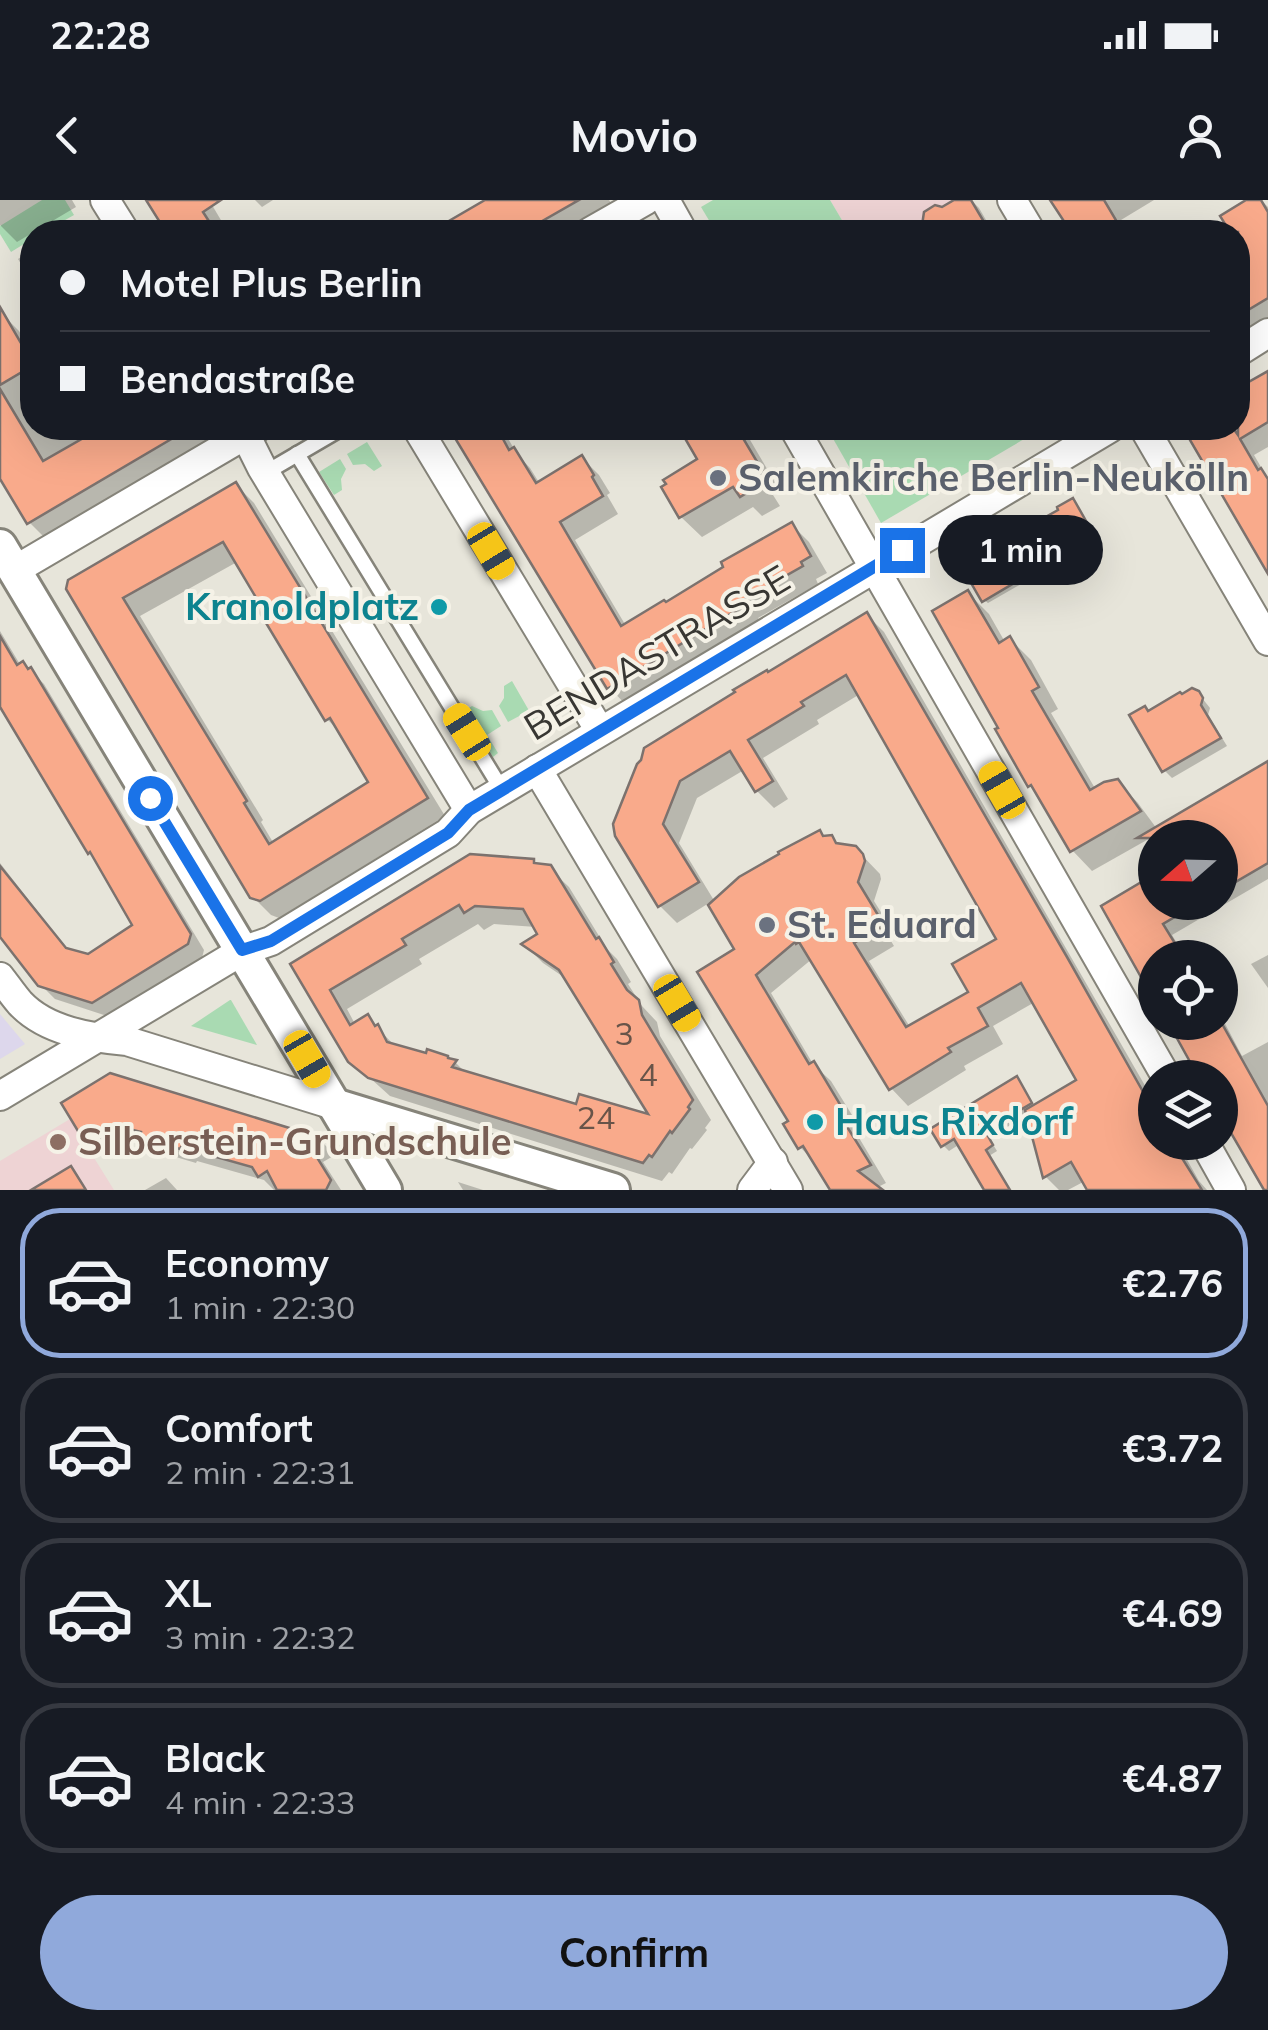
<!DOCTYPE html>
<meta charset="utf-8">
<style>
:root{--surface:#171b24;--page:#20242c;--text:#f1f3f6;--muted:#9ea1a6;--line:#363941;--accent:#90a9db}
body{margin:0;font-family:Mulish,sans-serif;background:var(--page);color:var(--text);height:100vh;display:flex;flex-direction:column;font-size:38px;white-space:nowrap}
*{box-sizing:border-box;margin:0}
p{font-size:32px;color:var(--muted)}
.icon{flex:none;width:55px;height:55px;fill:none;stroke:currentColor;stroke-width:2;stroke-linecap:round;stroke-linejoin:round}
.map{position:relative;height:990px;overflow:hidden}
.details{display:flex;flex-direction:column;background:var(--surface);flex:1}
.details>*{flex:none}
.top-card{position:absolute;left:20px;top:20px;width:1230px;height:220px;border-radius:40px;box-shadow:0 10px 40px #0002;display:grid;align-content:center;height:220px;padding:0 40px;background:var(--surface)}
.needle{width:65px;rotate:250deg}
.fabs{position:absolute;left:1138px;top:620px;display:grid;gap:20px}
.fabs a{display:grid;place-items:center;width:100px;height:100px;border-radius:50%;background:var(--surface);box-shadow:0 10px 40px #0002;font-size:50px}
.end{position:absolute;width:45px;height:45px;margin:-22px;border:12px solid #1a73e8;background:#fff;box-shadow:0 0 0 5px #fff}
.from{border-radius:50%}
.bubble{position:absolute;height:70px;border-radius:35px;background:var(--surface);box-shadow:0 10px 40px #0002;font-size:32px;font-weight:700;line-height:70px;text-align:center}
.car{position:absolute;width:30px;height:60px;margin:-30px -15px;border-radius:12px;box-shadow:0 0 8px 2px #0007;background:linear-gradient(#f5c518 24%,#345 0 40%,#f5c518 0 76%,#345 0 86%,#f5c518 0)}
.top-card b{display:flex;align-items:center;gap:35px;height:95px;font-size:38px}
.top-card b+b{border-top:2px solid var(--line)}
.top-card i{width:25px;height:25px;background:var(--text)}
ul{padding:18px 0 0;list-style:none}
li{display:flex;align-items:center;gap:30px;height:150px;margin:0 20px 15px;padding:0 20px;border:5px solid var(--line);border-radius:40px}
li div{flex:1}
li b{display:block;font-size:38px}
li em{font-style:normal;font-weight:700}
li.on{border-color:var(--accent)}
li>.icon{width:90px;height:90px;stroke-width:1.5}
.primary-button{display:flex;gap:20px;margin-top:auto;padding:20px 40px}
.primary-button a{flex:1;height:115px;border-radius:60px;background:var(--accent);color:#111;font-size:40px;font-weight:700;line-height:115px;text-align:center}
.status{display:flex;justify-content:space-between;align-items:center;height:70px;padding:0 50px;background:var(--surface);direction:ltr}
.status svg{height:28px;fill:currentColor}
header{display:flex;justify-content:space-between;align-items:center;height:130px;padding:0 40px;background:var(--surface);font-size:45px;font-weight:700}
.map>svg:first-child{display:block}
</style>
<div class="status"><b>22:28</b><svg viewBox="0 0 49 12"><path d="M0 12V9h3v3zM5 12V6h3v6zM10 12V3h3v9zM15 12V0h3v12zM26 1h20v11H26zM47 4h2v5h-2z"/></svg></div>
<header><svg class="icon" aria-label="back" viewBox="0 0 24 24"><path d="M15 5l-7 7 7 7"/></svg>Movio<svg class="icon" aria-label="person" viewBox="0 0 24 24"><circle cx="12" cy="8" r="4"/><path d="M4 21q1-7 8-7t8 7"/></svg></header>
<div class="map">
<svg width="1268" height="990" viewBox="0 0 1268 990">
<rect width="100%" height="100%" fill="#e7e5da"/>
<!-- commercial -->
<path fill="#ddd7ec" d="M0 814 25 844 0 859Z"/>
<!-- education -->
<g fill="#eed3d4">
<path d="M830 0H971L990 32H849Z"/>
<path d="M70 919 114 990H0V961Z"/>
</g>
<!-- green -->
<g fill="#a9dab2">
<path d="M42 0H65L74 15 44 32H32V39L11 52 0 34V26Z"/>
<path d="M713 0H830L849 32H716L701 7Z"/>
<path d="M827 228H1043L881 323Z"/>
<path d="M367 242 382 266 374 271 365 264 353 265 347 254Z"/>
<path d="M340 259 346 269 341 279 342 290 334 295 319 272Z"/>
<path d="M512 481 539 528 534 532 523 514 508 522 499 506 504 498V486Z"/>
<path d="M472 506 483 511 492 510 501 526 487 535 498 553 493 557 464 511Z"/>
<path d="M230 800H231L257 845 191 826Z"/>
</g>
<!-- shadow -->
<g fill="#0003" fill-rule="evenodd">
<path d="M0 0H72L76 7 17 42 0 25Z"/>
<path d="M149 0H209L228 32H169Z"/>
<path d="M255 0H273L262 7Z"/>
<path d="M490 0H609L613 6 566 32H435Z"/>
<path d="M960 0H971L979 8 993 32H903Z"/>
<path d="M1054 0H1154L1121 20 1128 32H1073Z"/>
<path d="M1251 0H1261L1268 7V127L1238 145V63L1240 61 1238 52 1242 50 1238 41V32H1232L1223 17Z"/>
<path d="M77 23 86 32H62Z"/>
<path d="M32 50V82L18 59Z"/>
<path d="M0 112 19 131 32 152V228H208L217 241 48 341 29 322 0 274Z"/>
<path d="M1268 173V247L1254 255 1268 279V369L1186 228H1238V191Z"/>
<path d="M454 228H502L517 254 530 268 540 284 582 258 599 275 610 293 607 295 618 314 575 340 626 426 666 405 792 325 809 342 827 373 816 379 818 384 758 418 761 422 626 505 609 487Z"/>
<path d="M682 228H747L749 231 746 233 780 291 773 295 780 306 762 316 753 307 702 337 681 317 700 260Z"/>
<path d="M236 285 254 303 445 616 279 718 271 715 252 696 69 389ZM237 362 327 519 342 534 371 582 274 644 261 622 263 620 140 416Z"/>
<path d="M1076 304 1092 331 1023 372 1028 380 988 403 984 400 982 355Z"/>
<path d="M968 393 989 414 1005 442 1010 439 1031 460 1058 509 1051 513 1096 590 1117 581 1138 603 1157 629 1268 564V679L1172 735 1186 758H1155V801L1104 707 1155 677V702H1220V638H1155L1154 636 1092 671 1072 650 1041 597 1030 586 999 530 1002 529 935 412Z"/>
<path d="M867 415 884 432 1155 903V942H1177L1199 981 1207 990H1090L1085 981 1068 990H1059L1045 976 1028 914 989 938 997 951 989 956 1010 990H987L960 944 949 951 943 945 1016 879 1035 907 1080 881 1035 802 993 826 1003 844 964 866 966 870 908 906 891 888 812 759 771 793 813 864 831 881 860 928 855 931 886 983 876 988 879 990H833L816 963 800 947 737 750 709 703 677 723 660 706 617 636ZM860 494 999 740 971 792 910 827 869 761 894 746 888 736 894 733 874 701 881 679 880 674 855 648 839 646 825 638 715 702 679 643 697 598 744 570 757 591 774 608 788 599 763 558 819 524 817 520Z"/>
<path d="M0 431 21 466 30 470 44 484 204 750 202 758 107 816 55 799 40 784 0 733V663L69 752 89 756 135 726 98 661 90 653 0 503Z"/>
<path d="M1198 493 1210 508 1208 515 1227 546 1172 578 1164 570 1149 513Z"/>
<path d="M533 661 538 666 549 668 569 687 607 749 617 759 631 782 628 784 642 806 657 822 660 836 711 920 705 928 707 930 692 949 690 948 672 974 669 972 662 981 390 896 350 860 293 765ZM478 724 484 730 494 724 536 727 541 735 525 745 543 763 568 780 653 918 578 907 467 874 455 862 396 847 367 817 355 824 347 809 422 764 419 759Z"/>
<path d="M1268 755V788L1251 764Z"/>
<path d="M1220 814 1242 856 1268 842V990L1220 909Z"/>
<path d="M110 876 321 941 335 955 323 962 341 990H274L264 980 197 961 196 963 159 952 152 945 134 940 116 951 113 948 102 955 86 940Z"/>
<path d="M166 978 177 990H145Z"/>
<path d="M458 982 483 990H463Z"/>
</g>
<!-- building -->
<g fill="#f9aa8b" stroke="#7c726e" stroke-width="2.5" fill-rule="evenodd">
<path d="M146 0H221L203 12 216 32H166Z"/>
<path d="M485 0H579L523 32H430Z"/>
<path d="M954 0H971L990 32H921L924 12 935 5 942 7Z"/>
<path d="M1050 0H1104L1123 32H1071Z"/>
<path d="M1246 0H1261L1268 12V98L1238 116V32H1230L1220 16Z"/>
<path d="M0 107 32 162V166L0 185Z"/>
<path d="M1268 171V222L1240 239 1258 270 1261 268 1268 279V374L1183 228H1233L1238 235V188Z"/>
<path d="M0 189 43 261 101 228H190L27 324 0 279Z"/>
<path d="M451 228H497L509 250 514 247 536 283 582 255 594 275 592 277 603 296 560 322 621 426 664 400 666 402 723 367 721 362 792 322 811 356 801 362 803 366 743 400 745 405 607 489 455 238 457 237Z"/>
<path d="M679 228H737L762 270 755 274 761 284 740 297 733 287 679 318 661 287 666 284 663 280 697 259Z"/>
<path d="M236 282 428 598 260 701 250 698 66 389 68 380ZM223 342 261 406 257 408 325 521 330 518 368 582 269 644 244 603 247 601 123 398Z"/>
<path d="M1073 298 1090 328 1022 368 1026 376 982 402 955 355 976 343 981 353 1058 310 1057 307Z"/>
<path d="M968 390 999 443 1010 436 1039 487 1032 491 1090 590 1104 582 1118 579 1141 611 1070 652 1031 585 1028 587 995 529 998 528 932 411Z"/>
<path d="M867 412 1067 757 1155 913V942H1172L1202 990H1087L1071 962 1043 978 1025 910 1076 880 1021 783 978 808 988 826 948 848 951 852 889 890 799 742 796 744 795 742 756 775 809 864 814 861 844 911 839 914 871 965 858 971 883 990H830L803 946 798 949 783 924 788 921 697 772 734 749 708 705 739 677 779 654 778 652 820 630 823 636 832 635 836 643 856 646 863 654 865 661 858 682 878 715 873 719 879 728 854 743 906 827 968 792 952 764 996 739 846 475 801 502 804 506 748 540 773 581 755 592 730 551 680 581 663 624 699 682 658 707 615 636 613 624 637 564 641 560 644 548 735 492 733 490 767 470 768 472Z"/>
<path d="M0 436 17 465 23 461 28 469 31 467 191 734 188 744 92 803 38 786 0 737V666L66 748 88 754 132 725 90 652 88 654 0 507Z"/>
<path d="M1192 488 1199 491 1203 498 1201 505 1221 538 1162 572 1129 515 1145 506 1148 511 1180 492 1182 494Z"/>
<path d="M1268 561V663L1220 691V638H1137Z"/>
<path d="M470 654 534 659V663L551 665 596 739 599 737 614 762 611 764 627 790 639 800 642 815 693 900 688 907 690 909 672 933 670 931 652 957 649 955 643 963 368 878 348 862 290 764ZM459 705 464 713 475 706 523 709 537 734 521 744 559 770 648 914 579 894 576 904 452 867 457 860 448 858V856L427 849 426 853 387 842 378 824 375 826 368 814 350 825 330 790 406 745 402 739Z"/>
<path d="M1155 674V702H1200L1163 724 1184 758H1155V802L1101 706Z"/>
<path d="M1168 822H1221L1268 906V990H1264L1220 914V878H1199Z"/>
<path d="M110 873 322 938 310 946 331 980 326 990H277L267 971 258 977 252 967 181 947 180 949 140 937 141 932 117 926 98 937 96 934 84 941 61 903Z"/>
<path d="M1017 876 1032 903 985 931 993 945 986 950 1010 990H984L954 939 941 947 930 929Z"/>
<path d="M71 966 86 990H31Z"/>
</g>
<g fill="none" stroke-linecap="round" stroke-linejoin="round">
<!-- service casing -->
<g stroke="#86847a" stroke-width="19">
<g id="service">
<path d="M297 254 502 590"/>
<path d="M265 273 342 228"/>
</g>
</g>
<!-- minor casing -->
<g stroke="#86847a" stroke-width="32">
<g id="minor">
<path d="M105 0 125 32"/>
<path d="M665 0 683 32"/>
<path d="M1012 0 1031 32"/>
<path d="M590 32 646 0"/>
<path d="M1238 152 1268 133"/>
<path d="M242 228 262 268 469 610"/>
<path d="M417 228 600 531"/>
<path d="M794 228 1167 878"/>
<path d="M1144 228 1268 441"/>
<path d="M15 370 257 228"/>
<path d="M537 569 788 990"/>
<path d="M0 777C7 786 13 795 20 803 46 831 91 838 127 841L334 905"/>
<path d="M0 896 242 751 271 741 448 633 469 610 1110 228"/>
<path d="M1204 942 1231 990"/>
<path d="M752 990 773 962"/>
</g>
</g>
<!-- tertiary casing -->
<g stroke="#86847a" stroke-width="38">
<g id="tertiary">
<path d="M0 346 385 990"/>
<path d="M334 905 613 990"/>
</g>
</g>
<!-- service -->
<use href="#service" stroke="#fff" stroke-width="14"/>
<!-- minor -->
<use href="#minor" stroke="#fff" stroke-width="28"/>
<!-- tertiary -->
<use href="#tertiary" stroke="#fff" stroke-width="32"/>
</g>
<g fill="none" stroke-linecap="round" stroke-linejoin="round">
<!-- route -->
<path stroke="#1a73e8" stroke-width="12" d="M150 598 242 750 271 741 448 633 469 610 902 350"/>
</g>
<!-- markers -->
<g fill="#6b7280" stroke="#f5f2e7" stroke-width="4">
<circle cx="718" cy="278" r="10"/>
<circle cx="767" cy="725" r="10"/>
</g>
<g fill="#0f9aa8" stroke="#f5f2e7" stroke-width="4">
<circle cx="439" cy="407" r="10"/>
<circle cx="815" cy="922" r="10"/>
</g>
<circle fill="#8d6e63" stroke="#f5f2e7" stroke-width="4" cx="58" cy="942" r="10"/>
<g text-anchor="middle" stroke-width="8" stroke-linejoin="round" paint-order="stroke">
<!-- number labels -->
<g font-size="32" fill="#685449">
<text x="624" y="845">3</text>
<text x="648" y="886">4</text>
<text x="596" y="929">24</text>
</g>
<!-- worship labels -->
<g font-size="38" font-weight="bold" fill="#5b616d" stroke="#f5f2e7" text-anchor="start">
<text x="738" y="291">Salemkirche Berlin-Neukölln</text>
<text x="787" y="738">St. Eduard</text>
</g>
<!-- culture labels -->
<g font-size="38" font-weight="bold" fill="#0d838f" stroke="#f5f2e7" text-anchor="end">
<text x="419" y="420">Kranoldplatz</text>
<text x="835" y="935" text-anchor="start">Haus Rixdorf</text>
</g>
<!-- street labels -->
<g font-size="38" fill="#383733" stroke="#f5f2e7">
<text transform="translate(657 453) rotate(-31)" y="13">BENDASTRASSE</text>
</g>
<!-- education labels -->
<g font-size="38" font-weight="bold" fill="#785e54" stroke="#f5f2e7" text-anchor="start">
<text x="78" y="955">Silberstein-Grundschule</text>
</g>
</g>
</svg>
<div class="fabs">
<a><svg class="needle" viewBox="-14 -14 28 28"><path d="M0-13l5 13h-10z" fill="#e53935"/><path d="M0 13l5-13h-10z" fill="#9ea1a6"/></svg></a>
<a><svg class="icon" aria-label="locate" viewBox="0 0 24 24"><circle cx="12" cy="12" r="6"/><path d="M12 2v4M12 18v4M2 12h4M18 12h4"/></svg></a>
<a><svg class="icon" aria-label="layers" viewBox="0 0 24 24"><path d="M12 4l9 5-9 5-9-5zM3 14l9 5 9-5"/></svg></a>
</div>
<i class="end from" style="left:150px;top:598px"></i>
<i class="end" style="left:902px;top:350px"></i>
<div class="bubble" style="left:938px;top:315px;width:165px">1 min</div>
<i class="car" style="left:491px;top:351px;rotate:149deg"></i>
<i class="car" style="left:467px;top:532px;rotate:328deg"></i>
<i class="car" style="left:1002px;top:590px;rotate:330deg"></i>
<i class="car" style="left:677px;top:803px;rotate:149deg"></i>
<i class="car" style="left:307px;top:859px;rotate:150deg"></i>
<div class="top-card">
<b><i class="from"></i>Motel Plus Berlin</b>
<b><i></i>Bendastraße</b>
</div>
</div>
<section class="details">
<ul>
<li class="on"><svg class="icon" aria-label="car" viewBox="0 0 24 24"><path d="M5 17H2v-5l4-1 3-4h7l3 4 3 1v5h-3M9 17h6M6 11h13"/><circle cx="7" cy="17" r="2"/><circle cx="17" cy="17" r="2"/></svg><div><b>Economy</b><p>1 min · 22:30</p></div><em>€2.76</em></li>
<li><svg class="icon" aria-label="car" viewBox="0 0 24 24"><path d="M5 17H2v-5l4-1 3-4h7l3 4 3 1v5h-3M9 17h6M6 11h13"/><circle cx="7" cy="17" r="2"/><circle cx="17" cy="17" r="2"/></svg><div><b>Comfort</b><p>2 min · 22:31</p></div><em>€3.72</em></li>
<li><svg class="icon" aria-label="car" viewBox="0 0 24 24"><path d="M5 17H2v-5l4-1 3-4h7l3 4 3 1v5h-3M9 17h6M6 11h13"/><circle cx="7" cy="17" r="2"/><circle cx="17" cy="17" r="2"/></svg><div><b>XL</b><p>3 min · 22:32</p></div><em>€4.69</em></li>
<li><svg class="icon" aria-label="car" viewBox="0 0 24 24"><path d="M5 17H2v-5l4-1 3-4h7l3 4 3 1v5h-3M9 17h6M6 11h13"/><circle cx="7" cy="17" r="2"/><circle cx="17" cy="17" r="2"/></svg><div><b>Black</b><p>4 min · 22:33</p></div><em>€4.87</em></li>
</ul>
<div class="primary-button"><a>Confirm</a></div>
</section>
